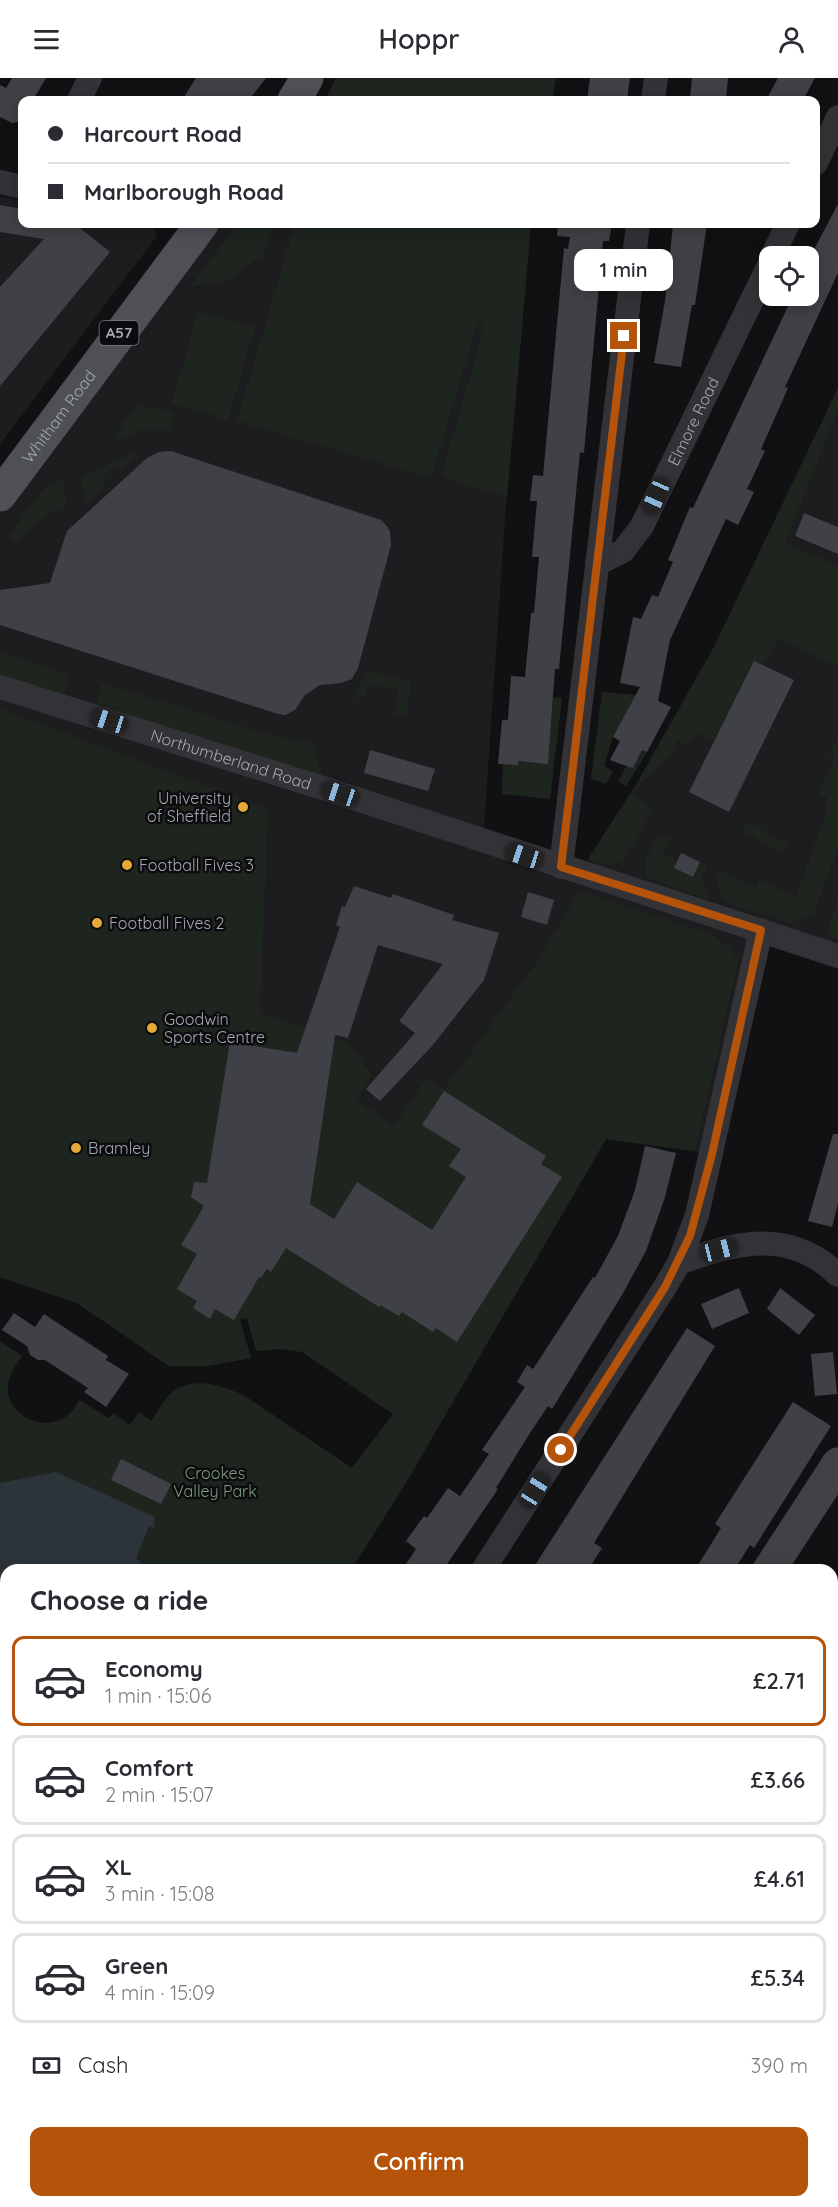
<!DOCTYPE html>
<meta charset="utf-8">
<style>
:root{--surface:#fff;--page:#f7f7f7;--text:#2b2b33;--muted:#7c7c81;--line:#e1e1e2;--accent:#b45309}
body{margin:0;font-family:Quicksand,sans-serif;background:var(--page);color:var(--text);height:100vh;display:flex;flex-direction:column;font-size:22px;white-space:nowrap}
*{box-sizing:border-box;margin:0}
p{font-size:20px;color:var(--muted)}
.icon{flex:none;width:33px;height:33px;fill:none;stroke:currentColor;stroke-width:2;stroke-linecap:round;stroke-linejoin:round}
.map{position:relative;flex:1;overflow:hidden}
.drawer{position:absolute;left:0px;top:1486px;width:838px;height:644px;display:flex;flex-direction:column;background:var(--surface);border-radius:18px 18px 0 0;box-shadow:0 3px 15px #0003}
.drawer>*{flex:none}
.hud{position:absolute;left:18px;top:18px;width:802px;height:132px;border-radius:12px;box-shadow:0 3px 15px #0003;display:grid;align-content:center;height:132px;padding:0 30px;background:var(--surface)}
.buttons{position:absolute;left:759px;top:168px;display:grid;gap:12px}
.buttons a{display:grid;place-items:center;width:60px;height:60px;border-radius:12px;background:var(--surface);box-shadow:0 3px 15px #0003;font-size:30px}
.end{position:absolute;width:27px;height:27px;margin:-14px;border:8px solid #b45309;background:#fff;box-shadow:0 0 0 3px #fff}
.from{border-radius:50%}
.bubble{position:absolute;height:42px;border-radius:12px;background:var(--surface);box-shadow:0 3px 15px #0003;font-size:20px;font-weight:600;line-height:42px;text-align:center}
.car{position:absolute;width:18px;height:36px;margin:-18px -9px;border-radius:8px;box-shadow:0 0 4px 2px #0007;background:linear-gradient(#222 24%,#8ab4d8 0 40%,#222 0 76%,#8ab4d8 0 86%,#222 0)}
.hud b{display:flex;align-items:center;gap:21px;height:57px;font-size:22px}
.hud b+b{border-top:2px solid var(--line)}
.hud i{width:15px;height:15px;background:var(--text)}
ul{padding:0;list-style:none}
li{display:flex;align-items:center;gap:18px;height:90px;margin:0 12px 9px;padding:0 18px;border:3px solid var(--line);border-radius:12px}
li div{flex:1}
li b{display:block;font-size:22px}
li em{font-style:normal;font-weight:600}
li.selected{border-color:var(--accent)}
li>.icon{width:54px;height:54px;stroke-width:1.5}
h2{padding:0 30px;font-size:27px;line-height:72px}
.pay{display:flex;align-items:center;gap:15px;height:66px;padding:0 30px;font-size:22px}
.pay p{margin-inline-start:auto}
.cta{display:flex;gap:12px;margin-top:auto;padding:12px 30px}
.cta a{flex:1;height:69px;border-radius:12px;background:var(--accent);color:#fff;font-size:24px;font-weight:600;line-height:69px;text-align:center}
header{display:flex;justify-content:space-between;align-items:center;height:78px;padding:0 30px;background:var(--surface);font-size:27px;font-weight:600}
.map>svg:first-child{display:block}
</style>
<header><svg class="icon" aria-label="menu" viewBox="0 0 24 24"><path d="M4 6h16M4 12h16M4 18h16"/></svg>Hoppr<svg class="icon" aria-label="person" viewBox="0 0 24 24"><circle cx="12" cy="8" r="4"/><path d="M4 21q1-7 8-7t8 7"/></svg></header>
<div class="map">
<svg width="838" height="2129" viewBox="0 0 838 2129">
<rect width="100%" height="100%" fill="#111113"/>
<!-- built -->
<g fill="#1d1d20">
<path d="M0 118 22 123V146H139L154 148 157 158 0 366Z"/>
<path d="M202 146H531L505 441 484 751 582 794 637 705 714 569 838 310V878L761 852 712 1076 606 1061 470 1294 247 1239 240 1241 251 1280 207 1288H169L77 1225 0 1199V417Z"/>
<path d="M108 2124H160L166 2129H108Z"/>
<path d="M219 2124H294L272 2129H221Z"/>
<path d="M337 2124H506L503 2129H341Z"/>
</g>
<!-- green -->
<g fill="#1e251f">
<path d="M336 0H556L553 22H325Z"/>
<path d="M238 146H276L263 177 226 204 191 208Z"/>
<path d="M295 146H531L507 419 441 399 484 250 479 240 431 400 237 343Z"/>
<path d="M198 234 255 249 228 342 172 325Z"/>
<path d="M838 310V332L785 465 838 489V589L779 560 763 587 754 583 714 663 698 654 689 668 678 662 669 679 631 715 652 730 625 781C614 790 601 785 588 781L637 705 714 569Z"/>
<path d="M140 328 175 334 170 352 145 351 111 364 131 335Z"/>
<path d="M141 372 122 391 117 386 102 400 106 407 85 427 82 398Z"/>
<path d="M64 400 66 430 54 432 14 465 9 457 45 409Z"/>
<path d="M0 574 70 596 64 620 0 598Z"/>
<path d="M366 593 411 604 407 636H395L398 611 368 607 364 620 353 619Z"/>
<path d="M102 605 277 659 311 664 324 701 99 629 96 626Z"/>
<path d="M602 614 636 617 613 659 604 688 613 693 606 706 591 701Z"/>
<path d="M553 619 562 620 550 721 502 716 503 686 518 687V683L548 685Z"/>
<path d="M0 631 268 731 260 935 348 964 372 997 356 1022 394 1048 426 1001 444 1012 536 885 579 813 715 858 730 871 738 883 695 1073 606 1061 403 1410 351 1492H6V2099L0 2097V1263L22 1278C16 1287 9 1296 8 1307 5 1338 45 1356 68 1337 73 1333 76 1327 79 1322L109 1340 113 1335 130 1347 139 1334 151 1343C157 1335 163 1323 170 1316 191 1297 222 1307 245 1318L352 1390 393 1336 302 1274 281 1271 256 1273 247 1240 239 1241 251 1280 207 1288H169L77 1225 0 1199Z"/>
<path d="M838 659V770L814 835 792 845 724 824 716 801 720 792 756 810 760 802 796 819 824 740 827 719 819 716 820 708 835 680 828 675Z"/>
<path d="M642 672 647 674 626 708 618 703 627 687 633 690Z"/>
<path d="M747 744 787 765 781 775 743 752Z"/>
<path d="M663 759 671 761 663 776 677 783 674 790 692 799 700 784 708 788 701 800 710 822 650 801C640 788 648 775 655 762Z"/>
<path d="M838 818V863L829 858 828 852Z"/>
</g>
<!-- water -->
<path fill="#2c343a" d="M56 1394 155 1439 154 1450 149 1448 136 1481 141 1483 137 1492H6V1747L0 1759V1405Z"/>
<!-- building -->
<g fill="#404146">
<path d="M12 0H46L33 22H22V43L12 45 0 39V7L6 10Z"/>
<path d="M196 0H266L249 22H182Z"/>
<path d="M590 0H630L627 22H587Z"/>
<path d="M692 0H728L726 22H690Z"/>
<path d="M778 0H815L803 22H766Z"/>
<path d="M838 126V195L785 309 788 310 761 371 765 373 747 411 754 414 738 447 726 441 670 562 658 623 671 629 647 674 642 672 633 690 626 688 610 682 620 663 613 659 640 609 620 605 633 539 641 541 652 517 658 519 673 484 668 482 690 429 693 430 790 224 777 218H808V183Z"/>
<path d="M0 127 22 131V146H75L110 174 0 308V209L44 161 0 154Z"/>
<path d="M558 146H612L609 163H603L584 375 580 374 559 591H555L548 686 518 683V687L498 686 502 642H508L511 598 525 599 531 535H534L539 479H532L537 423H530L533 397 543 398 564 170 568 171 570 159 557 158Z"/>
<path d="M673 146H707L695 227H692L681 289 654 285 665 223Z"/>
<path d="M171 373 381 442 386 447 390 453 391 467 358 590 352 601 341 605 320 607 305 617 295 632 285 637 278 636 0 547V512L50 505 67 453 147 380 159 374Z"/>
<path d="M804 435 838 449V476L795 458Z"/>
<path d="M754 583 794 602 729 734 689 714Z"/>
<path d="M370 672 435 691 428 713 364 695Z"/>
<path d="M681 775 700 784 693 799 674 790Z"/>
<path d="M354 808 391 820 393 816 454 837 452 842 499 855 484 902 432 968 380 1023 366 1011 415 955 399 943 443 886 378 867 348 960 335 957 310 1126 334 1141 357 1104 432 1152 466 1099 449 1088 461 1071 422 1047 444 1013 546 1078 541 1086 562 1099 457 1264 436 1250 433 1254 402 1234 399 1238 380 1227 379 1229 286 1170 271 1194 267 1191 261 1200 259 1199 234 1242 215 1231 210 1241 193 1230 197 1223 177 1211 197 1176 181 1167 204 1128 191 1119 194 1104 207 1105 230 964 297 975 340 849 336 847 342 828 345 829Z"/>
<path d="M528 814 554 822 547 847 521 839Z"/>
<path d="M833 1056H838V1125L832 1149 808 1143Z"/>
<path d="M645 1068 676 1075 665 1119 646 1173 622 1217 552 1331 548 1328 530 1355 496 1410 498 1411 443 1492H402L416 1471 406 1463 424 1438 427 1440 448 1410 460 1418 489 1376 482 1372 525 1309 517 1304 527 1287 533 1291 593 1199 595 1200 618 1158 635 1112Z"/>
<path d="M739 1210 749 1235 712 1251 701 1226Z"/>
<path d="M780 1210 815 1237 799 1257 767 1231Z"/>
<path d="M14 1235 35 1249 44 1236 108 1278 106 1282 129 1296 106 1329 84 1314 88 1310 45 1282H38L30 1277 27 1268 2 1252Z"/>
<path d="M687 1250 715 1268 594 1465 602 1470 588 1492H532Z"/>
<path d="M833 1274 837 1316 815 1318 811 1276Z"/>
<path d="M793 1324 831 1348 754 1470 750 1467 734 1492H695L721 1450 715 1446Z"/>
<path d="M121 1381 171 1406 161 1426 111 1402Z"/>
</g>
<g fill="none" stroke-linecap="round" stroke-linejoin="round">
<!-- street -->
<g stroke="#333337" stroke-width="24">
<path d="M79 22 90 0"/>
<path d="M653 22 656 0"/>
<path d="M816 85 838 39"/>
<path d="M0 104 22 109"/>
<path d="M772 178 788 146"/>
<path id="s1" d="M597 486 623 473 642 448 770 185"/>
<path id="s2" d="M0 609 326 711 838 878"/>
<path d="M561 789 638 146"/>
<path d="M679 1185C735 1164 790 1150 838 1197"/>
<path d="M483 1492 665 1209 679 1185 697 1137 761 852"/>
<path d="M832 1680 838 1684"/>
<path d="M832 1900 838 1890"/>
<path d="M68 2129 72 2124"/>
<path d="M728 2129 731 2124"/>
</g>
<!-- secondary -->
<g stroke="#414247" stroke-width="33">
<path d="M769 1492 838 1386"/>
<path d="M282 2129 317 2125 341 2129"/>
</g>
<!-- primary -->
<g stroke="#4f5056" stroke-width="33">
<path d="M294 22 307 0"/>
<path id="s3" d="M0 417 202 146"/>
</g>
</g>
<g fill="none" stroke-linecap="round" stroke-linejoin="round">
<!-- route -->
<path stroke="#b45309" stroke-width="8" d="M561 1372 665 1209 690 1158 712 1076 761 852 561 789 624 258"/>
</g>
<!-- markers -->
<g fill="#e5a937" stroke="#0c0c0e" stroke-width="2">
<circle cx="243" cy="729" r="6"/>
<circle cx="127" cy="787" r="6"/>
<circle cx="97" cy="845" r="6"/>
<circle cx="152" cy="950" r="6"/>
<circle cx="76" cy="1070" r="6"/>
</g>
<g text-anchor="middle" stroke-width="5" stroke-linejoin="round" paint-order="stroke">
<!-- shield labels -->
<rect fill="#0c0c0e" stroke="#767981" stroke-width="1.5" x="99.5" y="243" width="39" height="24" rx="4.5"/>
<g font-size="15" font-weight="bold" fill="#a3a8b2">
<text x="119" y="260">A57</text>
</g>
<!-- street labels -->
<g font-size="16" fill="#a3a8b2" stroke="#0c0c0e">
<text dy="6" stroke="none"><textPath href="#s3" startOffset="98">Whitham Road</textPath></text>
<text dy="6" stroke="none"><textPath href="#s1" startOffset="177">Elmore Road</textPath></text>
<text dy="6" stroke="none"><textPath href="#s2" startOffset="242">Northumberland Road</textPath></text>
</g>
<!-- poi labels -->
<g font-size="16" fill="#a3a8b2" stroke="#0c0c0e" text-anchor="start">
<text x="231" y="726" text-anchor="end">University<tspan x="231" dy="18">of Sheffield</tspan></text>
<text x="139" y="793">Football Fives 3</text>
<text x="109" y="851">Football Fives 2</text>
<text x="164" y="947">Goodwin<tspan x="164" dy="18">Sports Centre</tspan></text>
<text x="88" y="1076">Bramley</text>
</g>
<!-- park labels -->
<g font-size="16" fill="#7b9c7d" stroke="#0c0c0e">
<text x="215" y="1401">Crookes<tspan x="215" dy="18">Valley Park</tspan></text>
</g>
</g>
</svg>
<div class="buttons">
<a><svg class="icon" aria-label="locate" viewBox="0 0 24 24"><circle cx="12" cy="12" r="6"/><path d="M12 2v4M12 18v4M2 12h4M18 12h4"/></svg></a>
</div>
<i class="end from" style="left:561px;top:1372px"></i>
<i class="end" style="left:624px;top:258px"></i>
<div class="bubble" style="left:574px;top:171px;width:99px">1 min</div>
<i class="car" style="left:656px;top:418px;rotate:204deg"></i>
<i class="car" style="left:109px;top:643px;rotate:288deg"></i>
<i class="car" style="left:340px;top:716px;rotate:289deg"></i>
<i class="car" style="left:524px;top:778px;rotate:288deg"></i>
<i class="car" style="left:719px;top:1172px;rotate:76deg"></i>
<i class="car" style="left:535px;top:1412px;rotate:32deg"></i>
<div class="hud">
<b><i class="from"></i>Harcourt Road</b>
<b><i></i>Marlborough Road</b>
</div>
<section class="drawer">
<h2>Choose a ride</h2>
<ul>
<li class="selected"><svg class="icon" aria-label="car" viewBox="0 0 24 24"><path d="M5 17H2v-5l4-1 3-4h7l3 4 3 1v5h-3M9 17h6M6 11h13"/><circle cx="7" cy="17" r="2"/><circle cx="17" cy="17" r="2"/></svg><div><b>Economy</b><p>1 min · 15:06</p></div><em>£2.71</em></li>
<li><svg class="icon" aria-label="car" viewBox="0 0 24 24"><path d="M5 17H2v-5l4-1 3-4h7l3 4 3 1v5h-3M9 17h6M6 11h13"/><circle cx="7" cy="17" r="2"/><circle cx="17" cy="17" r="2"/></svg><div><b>Comfort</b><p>2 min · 15:07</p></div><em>£3.66</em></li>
<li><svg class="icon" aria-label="car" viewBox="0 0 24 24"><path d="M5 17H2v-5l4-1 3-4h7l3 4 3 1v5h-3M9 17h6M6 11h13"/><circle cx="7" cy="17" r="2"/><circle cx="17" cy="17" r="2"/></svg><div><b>XL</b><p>3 min · 15:08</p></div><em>£4.61</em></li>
<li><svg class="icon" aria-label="car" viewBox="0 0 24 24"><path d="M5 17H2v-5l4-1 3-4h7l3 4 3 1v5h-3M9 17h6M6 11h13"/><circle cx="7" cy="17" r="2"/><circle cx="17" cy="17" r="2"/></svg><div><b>Green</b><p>4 min · 15:09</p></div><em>£5.34</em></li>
</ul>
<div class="pay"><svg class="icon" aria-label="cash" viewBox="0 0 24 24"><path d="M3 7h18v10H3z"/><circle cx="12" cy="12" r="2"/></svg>Cash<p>390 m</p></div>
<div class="cta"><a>Confirm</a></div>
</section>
</div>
